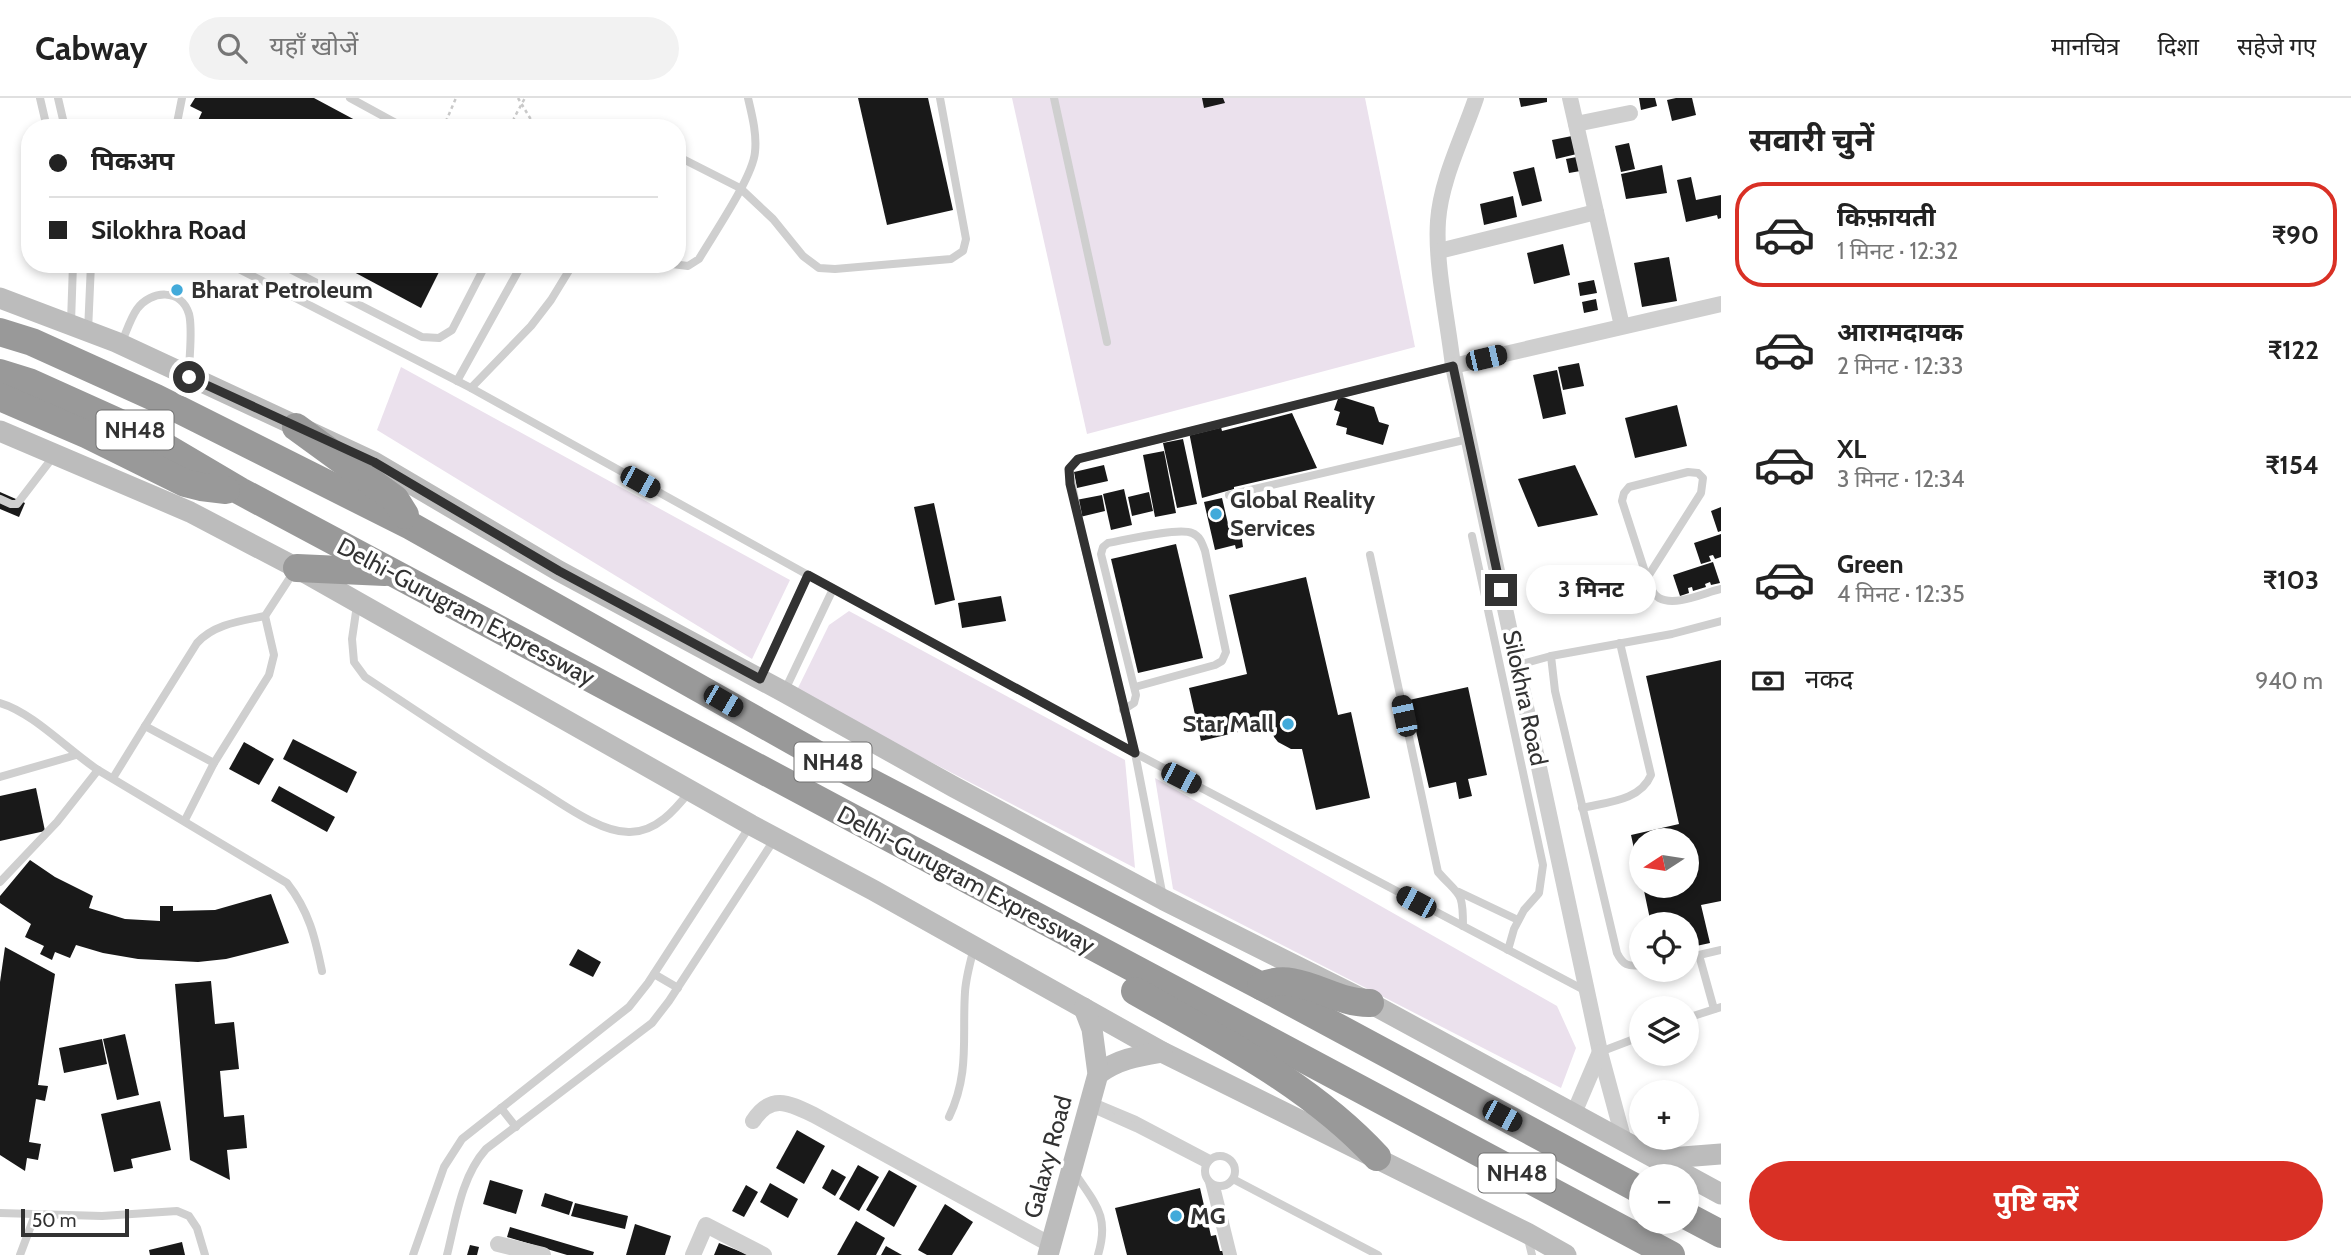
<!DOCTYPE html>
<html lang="hi">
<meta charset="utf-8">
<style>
:root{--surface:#fff;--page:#f2f2f2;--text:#222;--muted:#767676;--line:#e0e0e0;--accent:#d93025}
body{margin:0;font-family:Cabin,"Noto Sans Devanagari",sans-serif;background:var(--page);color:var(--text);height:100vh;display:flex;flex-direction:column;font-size:26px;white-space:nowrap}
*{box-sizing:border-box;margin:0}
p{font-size:23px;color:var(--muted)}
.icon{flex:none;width:38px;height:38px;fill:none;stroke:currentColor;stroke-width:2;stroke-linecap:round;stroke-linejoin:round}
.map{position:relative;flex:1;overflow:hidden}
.panel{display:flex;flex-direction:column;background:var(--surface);width:630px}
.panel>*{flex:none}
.banner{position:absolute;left:21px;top:21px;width:665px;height:154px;border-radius:28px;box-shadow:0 4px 10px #0003;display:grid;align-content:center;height:154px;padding:0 28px;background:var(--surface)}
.needle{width:46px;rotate:258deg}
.controls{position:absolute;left:1629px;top:730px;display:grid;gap:14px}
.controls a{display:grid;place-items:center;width:70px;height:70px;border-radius:50%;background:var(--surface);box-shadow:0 4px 10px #0003;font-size:35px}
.scale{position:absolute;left:21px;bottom:18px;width:108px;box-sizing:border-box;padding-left:7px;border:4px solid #323232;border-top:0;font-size:19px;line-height:24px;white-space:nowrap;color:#323232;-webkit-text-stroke:5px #fff;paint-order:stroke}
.end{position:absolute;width:32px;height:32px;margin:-16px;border:9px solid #323232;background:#fff;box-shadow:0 0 0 4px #fff}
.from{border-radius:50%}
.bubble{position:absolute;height:49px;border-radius:24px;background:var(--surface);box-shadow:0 4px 10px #0003;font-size:23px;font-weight:700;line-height:49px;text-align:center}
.car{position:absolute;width:21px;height:42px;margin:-21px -10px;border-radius:9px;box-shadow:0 0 5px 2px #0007;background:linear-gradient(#222 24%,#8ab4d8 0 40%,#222 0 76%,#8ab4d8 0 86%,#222 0)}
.banner b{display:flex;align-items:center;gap:24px;height:66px;font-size:26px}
.banner b+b{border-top:2px solid var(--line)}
.banner i{width:18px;height:18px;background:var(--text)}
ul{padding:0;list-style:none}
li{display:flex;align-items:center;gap:21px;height:105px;margin:0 14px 10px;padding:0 14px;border:4px solid transparent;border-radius:28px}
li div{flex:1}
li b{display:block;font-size:26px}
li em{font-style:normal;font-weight:700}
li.current{border-color:var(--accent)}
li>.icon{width:63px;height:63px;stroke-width:1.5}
h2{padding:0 28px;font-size:32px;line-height:84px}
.pay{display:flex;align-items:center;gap:18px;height:77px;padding:0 28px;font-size:26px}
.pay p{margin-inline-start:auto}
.action{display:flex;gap:14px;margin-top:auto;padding:14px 28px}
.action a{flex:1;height:80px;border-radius:42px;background:var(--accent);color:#fff;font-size:28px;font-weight:700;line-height:80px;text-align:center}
header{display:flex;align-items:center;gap:42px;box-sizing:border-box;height:98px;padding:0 35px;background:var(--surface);border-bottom:2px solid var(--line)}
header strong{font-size:33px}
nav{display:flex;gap:38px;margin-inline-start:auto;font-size:24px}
.search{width:490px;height:63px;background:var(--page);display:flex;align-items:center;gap:18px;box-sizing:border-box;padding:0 24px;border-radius:38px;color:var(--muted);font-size:26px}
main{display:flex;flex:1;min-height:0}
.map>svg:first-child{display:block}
</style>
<header>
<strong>Cabway</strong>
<div class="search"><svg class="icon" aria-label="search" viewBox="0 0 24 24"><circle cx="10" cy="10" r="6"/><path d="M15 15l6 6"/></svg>यहाँ खोजें</div>
<nav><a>मानचित्र</a><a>दिशा</a><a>सहेजे गए</a></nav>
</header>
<main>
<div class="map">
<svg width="1721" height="1157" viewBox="0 0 1721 1157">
<rect width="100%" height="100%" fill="#fff"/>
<!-- green -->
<g fill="#ebe1ed">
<path d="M1012 0H1365L1415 249 1087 336Z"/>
<path d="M401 269 790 482 752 561 377 332Z"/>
<path d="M849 513 1125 662 1135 770 796 594 829 527Z"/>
<path d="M1155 680 1557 908 1576 950 1561 990 1173 791Z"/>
</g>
<!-- building -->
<g fill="#191919">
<path d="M195 0H314L370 30H197L196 27 202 14 190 8Z"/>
<path d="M858 0H928L953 112 887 127Z"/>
<path d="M1202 0H1223L1225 5 1204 10Z"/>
<path d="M1519 0H1547V4L1521 9Z"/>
<path d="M1639 0H1655L1657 8 1641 12Z"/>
<path d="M1676 0H1692L1696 17 1672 23 1667 2Z"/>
<path d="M1577 37 1581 55 1556 61 1552 42Z"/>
<path d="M1629 45 1635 71 1621 74 1615 48Z"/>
<path d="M1582 58 1586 72 1569 75 1566 61Z"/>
<path d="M1662 67 1667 95 1626 101 1621 76Z"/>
<path d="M1534 69 1542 103 1522 108 1513 74Z"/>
<path d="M1691 79 1696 102 1721 97V120L1718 121 1717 117 1686 124 1677 82Z"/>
<path d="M1513 98 1517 119 1484 127 1480 106Z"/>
<path d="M1563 146 1570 177 1534 186 1527 155Z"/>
<path d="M1669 159 1677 203 1642 209 1634 165Z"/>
<path d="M339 166H443L421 210Z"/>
<path d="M1594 182 1597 195 1580 198 1578 185Z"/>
<path d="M1596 201 1598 212 1584 215 1582 204Z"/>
<path d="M1579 265 1584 288 1563 292 1558 269Z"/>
<path d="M1557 272 1566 316 1543 321 1533 277Z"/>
<path d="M1339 298 1374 309 1379 324 1389 327 1383 347 1346 336 1347 330 1336 327 1340 314 1334 312Z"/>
<path d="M1677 307 1687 348 1635 360 1625 320Z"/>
<path d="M1292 315 1317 370 1234 389V391L1202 400 1189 334 1221 329 1222 333Z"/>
<path d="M1183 341 1197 406 1177 410 1163 345Z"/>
<path d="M1164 353 1176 415 1155 419 1143 357Z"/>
<path d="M1104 367 1108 383 1077 390 1074 374Z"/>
<path d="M1575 367 1598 417 1538 429 1518 381Z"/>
<path d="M1124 391 1132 427 1111 432 1103 396Z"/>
<path d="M0 394 25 405 19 419 0 411Z"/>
<path d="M1149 394 1153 413 1132 418 1128 399Z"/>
<path d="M1102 397 1105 413 1080 419 1076 402Z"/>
<path d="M1222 400 1229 430 1240 427 1243 449 1236 451 1235 447 1215 452 1204 404Z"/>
<path d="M934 405 955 502 935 507 914 409Z"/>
<path d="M1721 409V433L1718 434 1711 413Z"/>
<path d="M1721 436V459L1715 461 1713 457 1709 458 1711 463 1701 466 1694 445Z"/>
<path d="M1176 446 1203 560 1138 575 1111 461Z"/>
<path d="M1713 464 1720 485 1711 487 1710 484 1705 486 1706 489 1693 493 1692 489 1688 490 1689 495 1680 498 1673 477Z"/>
<path d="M1306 479 1338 617 1351 614 1370 700 1316 712 1302 651H1291L1278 644 1274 639 1271 626 1201 643 1189 590 1247 576 1229 497Z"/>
<path d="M1001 498 1006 523 962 530 958 505Z"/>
<path d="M1721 562V803L1701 807 1710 845 1687 850V826H1651L1643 788H1687V742H1642L1640 778 1631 737 1679 726 1646 578Z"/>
<path d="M1468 589 1487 677 1468 681 1472 698 1459 701 1456 684 1429 690 1409 602Z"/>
<path d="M293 641 357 674 347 695 283 661Z"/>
<path d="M244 644 274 661 259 687 229 671Z"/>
<path d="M279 688 335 719 327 734 271 703Z"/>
<path d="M36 690 45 733 0 743V698Z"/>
<path d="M30 762 55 779 93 798 89 810 125 821 160 823V808H173V813L215 812 271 796 289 845 226 861 198 864 138 861 103 855 76 847 70 860 55 854 52 862 40 856 44 848 25 839 31 826 0 805V798Z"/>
<path d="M5 849 55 876 38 987 48 988 45 1003 36 1001 29 1044 41 1046 38 1062 27 1060 25 1073 0 1057V884Z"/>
<path d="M578 851 601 864 593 879 569 867Z"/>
<path d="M211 883 215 926 234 924 239 971 220 973 224 1019 244 1017 247 1050 227 1052 230 1082 190 1062 175 886Z"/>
<path d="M125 936 139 997 117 1002 103 941Z"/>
<path d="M102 941 107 966 64 975 59 950Z"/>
<path d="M160 1003 171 1052 131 1061 133 1070 114 1074 101 1016Z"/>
<path d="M797 1032 825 1048 804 1086 776 1070Z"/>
<path d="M858 1067 879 1079 859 1113 839 1101Z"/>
<path d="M832 1071 846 1079 835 1098 822 1090Z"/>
<path d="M889 1072 917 1088 894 1129 866 1112Z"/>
<path d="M490 1082 523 1092 516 1116 483 1106Z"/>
<path d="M770 1085 798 1101 788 1120 760 1104Z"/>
<path d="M746 1087 758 1094 744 1119 732 1113Z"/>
<path d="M1200 1090 1211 1138 1216 1137 1220 1153H1224L1225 1157H1127L1115 1110Z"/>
<path d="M545 1095 573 1104 569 1117 541 1108Z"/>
<path d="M575 1105 628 1118 625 1131 571 1118Z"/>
<path d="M945 1106 973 1124 952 1157H927L918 1152Z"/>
<path d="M856 1123 885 1140 876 1157H837Z"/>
<path d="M635 1126 671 1138 665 1157H626Z"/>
<path d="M510 1129 594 1154 593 1157H567L507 1139Z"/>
<path d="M182 1144 185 1157H150L149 1152Z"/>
<path d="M719 1145 749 1157H714Z"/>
<path d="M470 1147 479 1149 477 1157H467Z"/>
<path d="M886 1148 902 1157H881Z"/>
</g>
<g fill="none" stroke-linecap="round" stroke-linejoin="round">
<!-- path -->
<g stroke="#c9c9c9" stroke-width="2.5" stroke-dasharray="3.5 3.5" stroke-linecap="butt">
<path d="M518 0 536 30"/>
<path d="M443 30 456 0"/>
<path d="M513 30 514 20 525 0"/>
</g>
<!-- lane -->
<g stroke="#cfcfcf" stroke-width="8">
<path d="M40 0 47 30"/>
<path d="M58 0 65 30"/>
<path d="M350 0 405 30"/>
<path d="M1054 0 1107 244"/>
<path d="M176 30 182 0"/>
<path d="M611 30H618"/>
<path d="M677 58 740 90 773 121 803 158 819 170 835 171 951 161 963 153 966 141 940 0"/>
<path d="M229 166 471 290 808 477 1135 655 1586 893"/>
<path d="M280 166 422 239 439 240 452 232 486 166"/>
<path d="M672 166 688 168 699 161C713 137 753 79 755 54 757 36 752 17 748 0"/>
<path d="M71 224 73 166"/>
<path d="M88 233 91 166"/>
<path d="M121 246C126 235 130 221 137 211 151 192 181 190 189 216 193 231 189 259 189 276"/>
<path d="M457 283 522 166"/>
<path d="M471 290 531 228 551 202 573 166"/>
<path d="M1229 397 1468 341"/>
<path d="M0 401 11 406H17L53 359"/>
<path d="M1472 438 1543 767 1539 795 1524 812 1514 831 1508 852"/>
<path d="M1370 457 1438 774C1460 799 1463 792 1463 828"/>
<path d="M1647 480 1622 403 1624 395 1629 389 1688 374 1698 375 1703 380 1701 395 1647 480C1649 487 1652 496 1659 500 1675 509 1704 495 1721 491"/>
<path d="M357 507 352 541 354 564 365 579C421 616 477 654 535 689 560 704 600 735 630 734 656 734 675 712 690 693"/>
<path d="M1518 567 1551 558"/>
<path d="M760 581 808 477"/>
<path d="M785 592 833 491"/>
<path d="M0 605C32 614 68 652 98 672L287 785C309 813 315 839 322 873"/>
<path d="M1123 612 1134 605 1136 597 1101 456 1103 449 1108 445C1125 442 1179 429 1192 435 1200 438 1202 445 1205 453L1226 554 1222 563 1215 567 1135 589"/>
<path d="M214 665 145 628 197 545C214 526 241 523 265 518L295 472"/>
<path d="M0 679 76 657"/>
<path d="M113 680 145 628"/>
<path d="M1582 710C1607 704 1640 703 1651 677L1620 545"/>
<path d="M185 722 214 665 269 577 274 557 265 518"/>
<path d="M0 784 57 724 98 672"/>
<path d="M1459 794 1518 822"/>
<path d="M1163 799 1135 655 1082 437 1069 371 1078 361 1453 268"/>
<path d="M1699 857 1721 852"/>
<path d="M1687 859 1699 857 1714 911"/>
<path d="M1642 867C1628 869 1623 867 1617 855L1555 593 1551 558 1672 536 1721 523"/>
<path d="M654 876 678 890"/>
<path d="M1687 920 1721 909"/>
<path d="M1600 954 1642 938"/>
<path d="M1093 1004 1136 1022 1210 1061"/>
<path d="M1089 1009 1136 1030 1206 1066"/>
<path d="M501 1010 516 1029"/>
<path d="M949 1019C970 975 962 940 965 894 966 879 970 865 974 850"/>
<circle cx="1220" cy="1073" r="15"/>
<path d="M1074 1074C1095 1106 1110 1117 1098 1157"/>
<path d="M1233 1081 1378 1157"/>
<path d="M1209 1084 1227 1156"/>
<path d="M1216 1088 1233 1157"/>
<path d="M0 1115 102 1118 177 1113 189 1118 197 1130 205 1157"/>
<path d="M1528 1141 1532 1157"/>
<path d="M20 1157 35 1117"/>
<path d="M413 1157 444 1069 462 1041 629 909 648 885 750 728"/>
<path d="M447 1157C456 1121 461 1079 486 1051L652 925 669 903 774 742"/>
</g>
<!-- street -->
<g stroke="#cfcfcf" stroke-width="16">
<path d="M1476 0C1463 39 1441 81 1438 123 1435 167 1448 223 1453 268L1600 954 1624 1043"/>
<path d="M1570 0 1622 228"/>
<path d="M1576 26 1630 15"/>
<path d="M1439 153 1596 114"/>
<path d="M1453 268 1721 206"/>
<path d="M1574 1015 1600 954"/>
<path d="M753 1023C771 995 789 1005 814 1017L1051 1147"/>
<path d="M498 1146 543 1157"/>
<path d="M693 1157 706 1127 764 1157"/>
</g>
<!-- secondary -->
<g stroke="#bcbcbc" stroke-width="21">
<path d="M0 200 116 244 374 364 559 473 784 594 954 689 1164 802 1370 905 1721 1096"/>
<path d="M0 333 190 414 297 470 751 727 873 792 1162 954 1527 1135 1566 1157"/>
<path d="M1098 976C1118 961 1138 958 1162 954"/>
<path d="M1657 1061 1721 1056"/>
<path d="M1048 1157 1098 976 1092 931 1084 910"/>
</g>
<!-- highway -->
<g stroke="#999" stroke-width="28">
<path d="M0 234 32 244 156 300 411 428 818 657 1261 888 1642 1093"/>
<path d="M0 275 29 284 140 334 240 393 1671 1157"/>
<path d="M0 299 88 337 185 385 201 389 226 392"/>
<path d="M296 329 395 401 405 417"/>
<path d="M297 470 385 474"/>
<path d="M1261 888C1298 871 1332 906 1370 905"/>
<path d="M1135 893C1219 941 1311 987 1377 1059"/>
<path d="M1687 1118 1721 1136"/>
</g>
</g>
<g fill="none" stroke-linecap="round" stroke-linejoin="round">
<!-- route -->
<path stroke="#323232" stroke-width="9" d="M189 279 374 364 559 473 760 581 808 477 1135 655 1070 386 1069 371 1078 361 1453 268 1501 492"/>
</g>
<!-- markers -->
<g fill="#42aada" stroke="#fff" stroke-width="2.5">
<circle cx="177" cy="192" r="7"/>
<circle cx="1216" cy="416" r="7"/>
<circle cx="1288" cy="626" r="7"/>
<circle cx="1176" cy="1118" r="7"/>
</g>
<g text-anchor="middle" stroke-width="7" stroke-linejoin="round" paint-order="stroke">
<!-- shield labels -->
<g fill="#fff" stroke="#707070" stroke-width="2">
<rect x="96.5" y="312.5" width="77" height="39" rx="5"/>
<rect x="794.5" y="644.5" width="77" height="39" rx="5"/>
<rect x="1478.5" y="1055.5" width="77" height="39" rx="5"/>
</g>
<g font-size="23" font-weight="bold" fill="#323232">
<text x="135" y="340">NH48</text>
<text x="833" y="672">NH48</text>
<text x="1517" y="1083">NH48</text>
</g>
<!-- poi labels -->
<g font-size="24" font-weight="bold" fill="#323232" stroke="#fff" text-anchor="start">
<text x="191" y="200">Bharat Petroleum</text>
<text x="1230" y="410">Global Reality<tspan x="1230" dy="28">Services</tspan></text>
<text x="1274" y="634" text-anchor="end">Star Mall</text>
<text x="1190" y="1126">MG</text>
</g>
<!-- street labels -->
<g font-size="24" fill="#323232" stroke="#fff">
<text transform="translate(466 514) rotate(28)" y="8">Delhi-Gurugram Expressway</text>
<text transform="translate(1525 600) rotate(78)" y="8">Silokhra Road</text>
<text transform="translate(966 782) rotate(28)" y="8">Delhi-Gurugram Expressway</text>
<text transform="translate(1048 1059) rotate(-75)" y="8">Galaxy Road</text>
</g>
</g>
</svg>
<div class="controls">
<a><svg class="needle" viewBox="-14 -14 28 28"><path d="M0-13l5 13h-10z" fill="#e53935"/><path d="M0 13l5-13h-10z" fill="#767676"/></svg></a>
<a><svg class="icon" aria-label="locate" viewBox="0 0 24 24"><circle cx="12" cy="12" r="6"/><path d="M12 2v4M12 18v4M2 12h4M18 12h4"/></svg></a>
<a><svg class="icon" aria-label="layers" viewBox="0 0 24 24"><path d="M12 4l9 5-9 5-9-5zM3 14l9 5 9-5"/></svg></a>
<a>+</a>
<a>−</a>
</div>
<div class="scale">50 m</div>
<i class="end from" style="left:189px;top:279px"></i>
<i class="end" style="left:1501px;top:492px"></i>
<div class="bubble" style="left:1526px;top:467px;width:130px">3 मिनट</div>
<i class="car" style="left:1486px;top:260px;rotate:77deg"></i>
<i class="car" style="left:640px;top:384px;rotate:119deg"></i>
<i class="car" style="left:723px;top:603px;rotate:120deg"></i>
<i class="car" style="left:1404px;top:618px;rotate:348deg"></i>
<i class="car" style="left:1181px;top:680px;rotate:117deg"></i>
<i class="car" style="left:1416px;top:804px;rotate:298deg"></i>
<i class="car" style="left:1502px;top:1018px;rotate:118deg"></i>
<div class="banner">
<b><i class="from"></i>पिकअप</b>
<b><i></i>Silokhra Road</b>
</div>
</div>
<section class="panel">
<h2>सवारी चुनें</h2>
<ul>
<li class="current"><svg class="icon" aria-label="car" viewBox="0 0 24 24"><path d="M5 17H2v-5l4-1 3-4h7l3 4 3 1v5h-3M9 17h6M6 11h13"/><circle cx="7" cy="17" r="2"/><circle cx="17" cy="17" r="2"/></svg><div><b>किफ़ायती</b><p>1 मिनट · 12:32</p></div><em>₹90</em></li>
<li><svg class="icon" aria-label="car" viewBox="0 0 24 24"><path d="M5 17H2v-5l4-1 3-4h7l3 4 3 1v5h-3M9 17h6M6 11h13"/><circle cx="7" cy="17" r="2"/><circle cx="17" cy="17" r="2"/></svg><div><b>आरामदायक</b><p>2 मिनट · 12:33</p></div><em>₹122</em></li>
<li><svg class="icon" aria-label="car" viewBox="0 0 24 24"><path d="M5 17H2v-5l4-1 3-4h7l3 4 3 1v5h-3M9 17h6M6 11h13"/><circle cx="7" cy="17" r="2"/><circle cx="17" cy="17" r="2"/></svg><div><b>XL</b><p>3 मिनट · 12:34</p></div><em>₹154</em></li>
<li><svg class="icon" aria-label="car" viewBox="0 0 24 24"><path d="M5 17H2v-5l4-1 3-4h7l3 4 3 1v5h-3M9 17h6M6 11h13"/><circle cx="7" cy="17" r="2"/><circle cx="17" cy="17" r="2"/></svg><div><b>Green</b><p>4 मिनट · 12:35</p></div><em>₹103</em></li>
</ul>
<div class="pay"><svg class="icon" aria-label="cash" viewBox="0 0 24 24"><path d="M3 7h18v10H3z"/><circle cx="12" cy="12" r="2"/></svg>नकद<p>940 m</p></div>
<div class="action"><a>पुष्टि करें</a></div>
</section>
</main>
